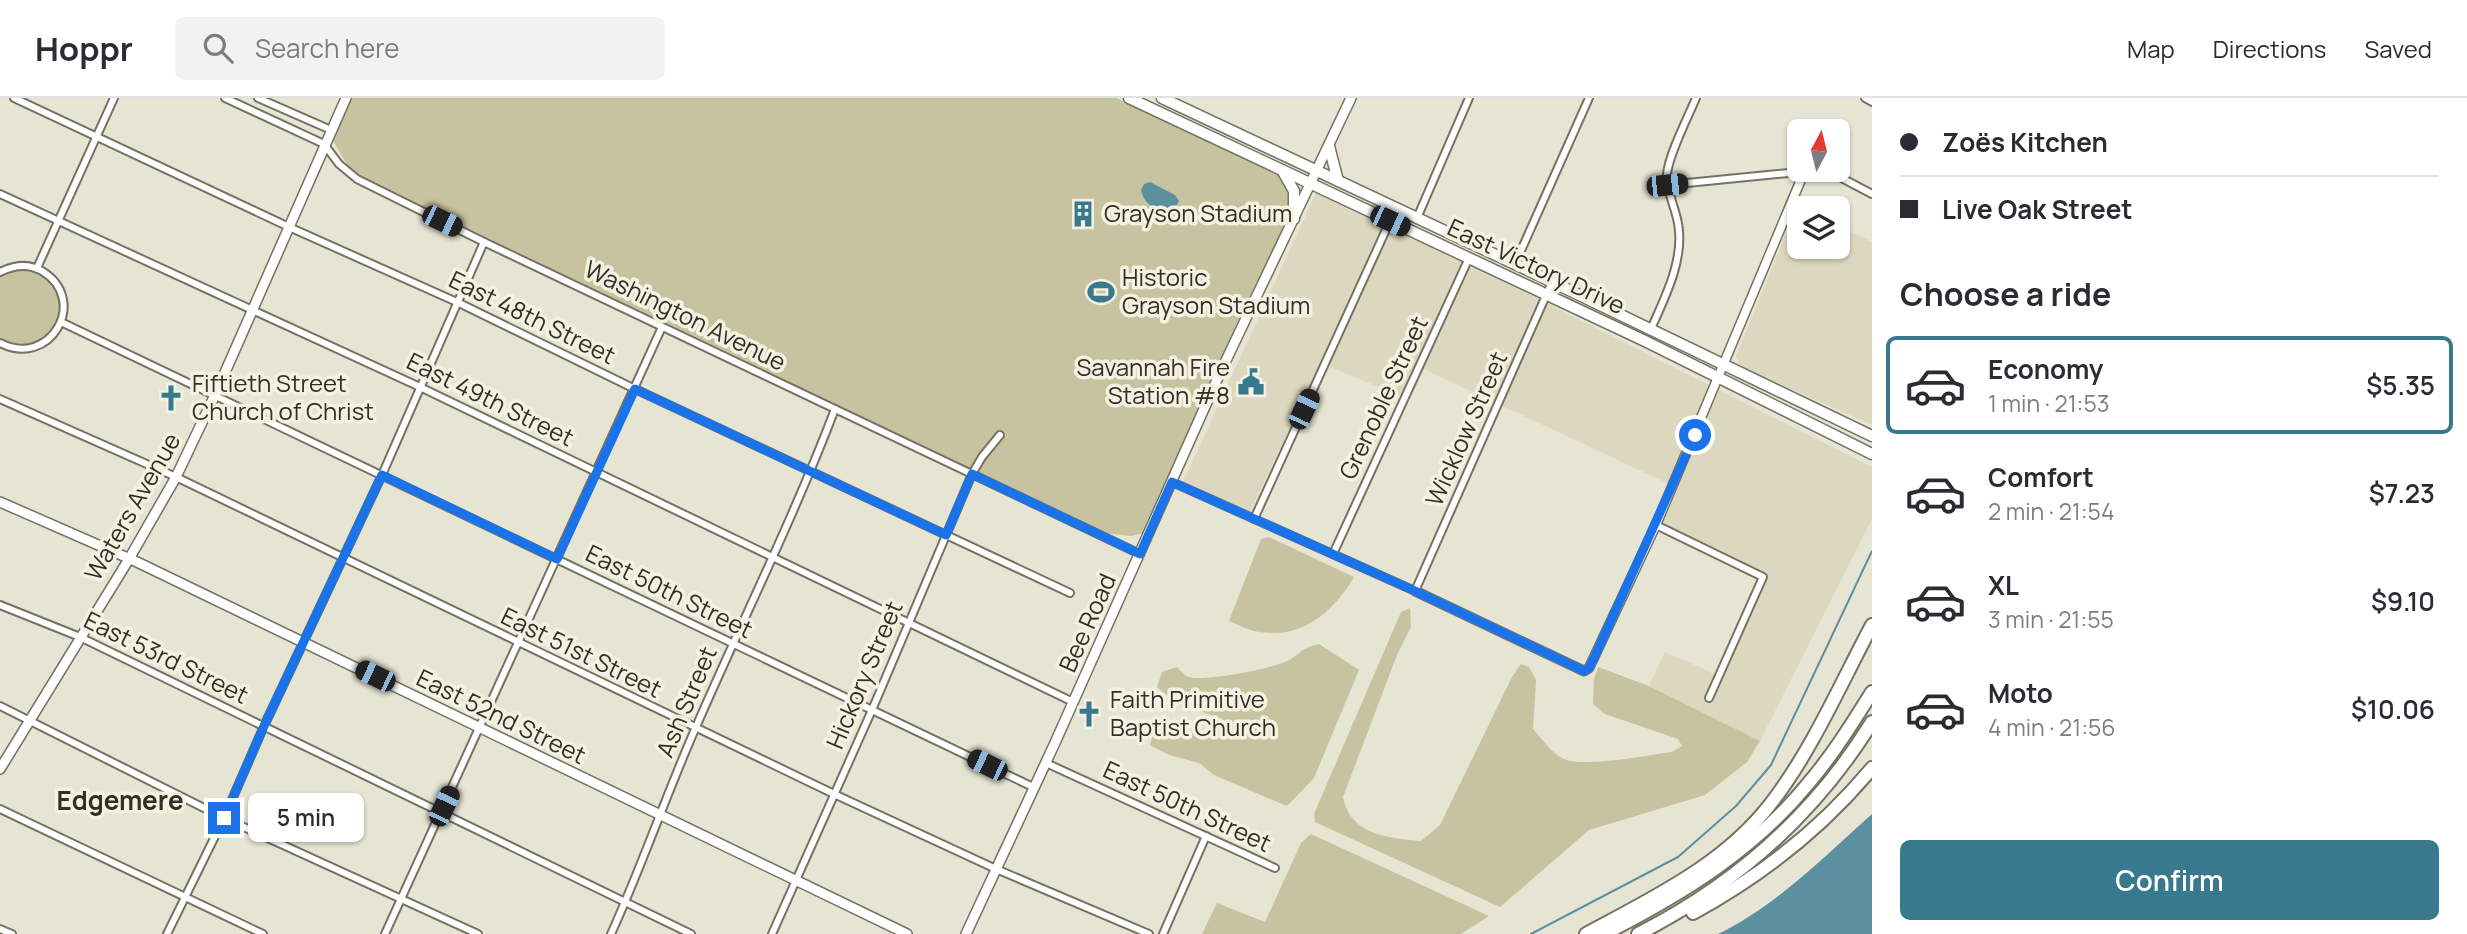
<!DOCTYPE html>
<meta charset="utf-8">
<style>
:root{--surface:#fff;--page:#f2f2f3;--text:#2b2b33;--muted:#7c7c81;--line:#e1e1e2;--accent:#39798d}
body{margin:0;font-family:Manrope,sans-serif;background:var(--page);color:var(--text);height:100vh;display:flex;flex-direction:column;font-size:26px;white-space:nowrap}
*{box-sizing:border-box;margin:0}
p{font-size:23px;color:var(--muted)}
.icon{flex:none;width:38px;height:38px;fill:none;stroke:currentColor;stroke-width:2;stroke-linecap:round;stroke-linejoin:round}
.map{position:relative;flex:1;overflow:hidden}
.side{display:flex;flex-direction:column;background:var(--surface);width:595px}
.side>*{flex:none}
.hud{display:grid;align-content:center;height:154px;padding:0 28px;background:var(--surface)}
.needle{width:46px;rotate:7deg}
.buttons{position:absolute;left:1787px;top:21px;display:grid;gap:14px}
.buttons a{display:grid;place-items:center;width:63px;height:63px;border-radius:10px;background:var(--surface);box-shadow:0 2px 5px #0004;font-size:35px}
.end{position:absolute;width:32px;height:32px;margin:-16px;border:9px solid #1a73e8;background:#fff;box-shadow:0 0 0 4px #fff}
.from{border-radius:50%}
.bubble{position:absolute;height:49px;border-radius:10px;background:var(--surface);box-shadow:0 2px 5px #0004;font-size:23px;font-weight:600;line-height:49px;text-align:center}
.car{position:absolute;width:21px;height:42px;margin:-21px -10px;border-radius:9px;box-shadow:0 0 5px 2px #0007;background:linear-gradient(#222 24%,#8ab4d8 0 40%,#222 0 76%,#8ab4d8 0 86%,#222 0)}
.hud b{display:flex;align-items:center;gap:24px;height:66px;font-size:26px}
.hud b+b{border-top:2px solid var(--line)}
.hud i{width:18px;height:18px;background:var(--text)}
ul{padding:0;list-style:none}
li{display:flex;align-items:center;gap:21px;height:98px;margin:0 14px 10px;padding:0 14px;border:4px solid transparent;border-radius:10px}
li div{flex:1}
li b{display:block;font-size:26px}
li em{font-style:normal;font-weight:600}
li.current{border-color:var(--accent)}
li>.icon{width:63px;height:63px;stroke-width:1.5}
h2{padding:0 28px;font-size:32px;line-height:84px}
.action{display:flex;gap:14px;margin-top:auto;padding:14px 28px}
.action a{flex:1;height:80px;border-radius:10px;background:var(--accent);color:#fff;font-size:28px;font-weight:600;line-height:80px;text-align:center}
header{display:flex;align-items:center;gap:42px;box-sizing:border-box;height:98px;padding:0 35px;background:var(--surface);border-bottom:2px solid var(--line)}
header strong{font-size:33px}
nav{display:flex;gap:38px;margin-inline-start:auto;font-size:24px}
.search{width:490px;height:63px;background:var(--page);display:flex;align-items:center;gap:18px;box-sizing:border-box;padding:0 24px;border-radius:10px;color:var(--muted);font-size:26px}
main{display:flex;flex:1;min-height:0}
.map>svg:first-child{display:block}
</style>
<header>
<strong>Hoppr</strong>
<div class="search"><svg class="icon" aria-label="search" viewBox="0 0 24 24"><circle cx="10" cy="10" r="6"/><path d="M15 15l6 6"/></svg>Search here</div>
<nav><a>Map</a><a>Directions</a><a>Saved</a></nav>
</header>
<main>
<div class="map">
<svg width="1872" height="836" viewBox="0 0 1872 836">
<rect width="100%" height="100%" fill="#e6e4d3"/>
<!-- built -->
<g fill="#dcd8c0">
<path d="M1317 93 1479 171 1872 369V421L1760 643 1649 588 1665 554 1722 579 1767 478 1655 423 1671 387 1415 267 1401 298 1320 265 1250 414 1183 384Z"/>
<path d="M1797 108 1803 110H1799V149H1838V127L1872 144V327L1751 273 1739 266 1736 258Z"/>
</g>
<!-- green -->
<g fill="#c7c29f">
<path d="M351 0H1117L1278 77C1297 92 1292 112 1286 133L1144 435 1131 438 1103 435 834 309 352 75 332 41Z"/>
<path d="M25 167 49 177 64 204 56 234 26 251 0 245V174Z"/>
<path d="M1269 439 1354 479C1334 513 1303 541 1260 534 1250 533 1239 527 1229 523L1261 441Z"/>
<path d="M1410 510 1411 529 1397 557 1343 699C1350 737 1388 740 1421 743L1440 727 1512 579 1521 566 1529 569 1536 582 1533 631C1542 641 1552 656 1564 661 1583 670 1649 657 1672 654L1682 648 1678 641 1605 616 1593 606 1594 581 1598 569 1649 588 1760 643 1747 664 1705 697 1589 732 1500 809 1315 724 1314 716 1401 514Z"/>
<path d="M1319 546 1359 572 1314 680 1287 708 1214 677 1199 665 1169 657 1150 647 1155 630 1166 620 1181 633 1210 634 1223 621 1178 606 1157 589 1162 574 1177 569C1180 572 1185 578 1189 579 1203 584 1278 570 1291 561 1304 553 1301 550 1319 546Z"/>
<path d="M1311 736 1489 818 1461 836H1202L1217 805 1265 824 1301 745Z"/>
</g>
<!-- water -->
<g fill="#5c90a1">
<path d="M1150 84 1175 97 1179 103 1175 110C1160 116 1144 108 1141 92L1144 86Z"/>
<path d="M1872 716V836H1718C1776 808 1824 759 1872 716Z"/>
</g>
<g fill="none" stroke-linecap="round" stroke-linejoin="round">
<!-- stream -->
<path stroke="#5c90a1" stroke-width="2" d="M1531 836 1678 759 1736 708 1771 667 1872 453"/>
<!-- minor casing -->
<g stroke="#747262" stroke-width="10">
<g id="minor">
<path d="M14 0 289 129 459 205 635 291 1070 495"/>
<path d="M225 0 324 46 339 66 357 81 484 144 1140 456"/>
<path d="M258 0 331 32"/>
<path d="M1865 0 1872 4"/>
<path d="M1667 87 1819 72 1836 77 1872 96"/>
<path d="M0 96 420 289 1073 604"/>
<path d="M1417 120 1469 0"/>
<path d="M1515 166 1589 0"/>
<path d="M37 170 114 0"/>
<path d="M0 174C14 167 28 165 42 173 90 202 50 271 0 245"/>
<path d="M61 224 1033 689"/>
<path d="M1651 231C1664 201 1682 167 1679 133 1678 113 1666 96 1667 76 1669 56 1688 19 1696 0"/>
<path d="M0 301 176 379 834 696 996 771 1149 836"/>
<path d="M1172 384 1415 493 1552 184"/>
<path d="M1254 421 1390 123"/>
<path d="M1656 427 1763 479 1709 600"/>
<path d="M1333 456 1469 160"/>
<path d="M0 507 80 539 691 836"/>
<path d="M0 608 224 720 478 836"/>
<path d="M1046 665 1275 770"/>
<path d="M0 711 263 836"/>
<path d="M0 831 12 836"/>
<path d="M167 836 224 720 264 628 382 377 484 144"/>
<path d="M385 836 662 229"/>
<path d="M611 836C642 768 666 697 696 629 742 523 794 419 835 311"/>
<path d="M772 836 872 612 972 376 982 359 1000 337"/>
<path d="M1163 836 1206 738"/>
</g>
</g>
<!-- tertiary casing -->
<g stroke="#747262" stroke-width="11">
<path id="tertiary" d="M1415 493 1584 573 1589 570 1656 427 1805 72"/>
</g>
<!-- secondary casing -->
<g stroke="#747262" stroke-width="12">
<g id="secondary">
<path d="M0 404 137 464 907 836"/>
<path d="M0 671 129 461 176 379 215 297 346 0"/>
<path d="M966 836 1054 647 1220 275 1351 0"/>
</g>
</g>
<!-- primary casing -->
<g stroke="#747262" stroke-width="13">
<g id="primary">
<path d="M1129 0 1645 243 1872 356"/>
<path d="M1162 0 1515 166 1872 338"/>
<path d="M1329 48 1338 83"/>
<path d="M1282 72 1294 93V121"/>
</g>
</g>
<!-- motorway casing -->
<g stroke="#747262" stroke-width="16">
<g id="motorway">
<path d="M1693 815C1761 778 1823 729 1872 670"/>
<path d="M1586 836C1653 800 1725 766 1772 704 1812 652 1841 585 1872 527"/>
<path d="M1604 836C1680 797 1752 754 1807 687 1832 658 1852 626 1872 594"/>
<path d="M1638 836C1735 787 1815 716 1872 624"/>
</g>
</g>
<!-- minor -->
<use href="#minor" stroke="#fff" stroke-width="6"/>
<!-- tertiary -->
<use href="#tertiary" stroke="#fff" stroke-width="8"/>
<!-- secondary -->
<use href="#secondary" stroke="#fff" stroke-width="9"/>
<!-- primary -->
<use href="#primary" stroke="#fff" stroke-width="10"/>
<!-- motorway -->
<use href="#motorway" stroke="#fff" stroke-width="12"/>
</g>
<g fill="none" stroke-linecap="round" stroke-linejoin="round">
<!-- route -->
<path stroke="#1a73e8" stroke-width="9" d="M224 720 264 628 382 377 557 461 635 291 946 437 972 376 1140 456 1172 384 1415 493 1584 573 1589 570 1595 558 1695 337"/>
</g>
<!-- icons -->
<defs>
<g id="building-bare" transform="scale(2.1)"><path d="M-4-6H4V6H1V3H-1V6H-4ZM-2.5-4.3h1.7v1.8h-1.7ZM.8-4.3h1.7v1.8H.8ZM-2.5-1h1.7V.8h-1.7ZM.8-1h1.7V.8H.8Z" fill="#39798d" stroke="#f4f1e0" stroke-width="2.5" paint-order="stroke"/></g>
<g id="stadium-bare" transform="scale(2.1)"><path d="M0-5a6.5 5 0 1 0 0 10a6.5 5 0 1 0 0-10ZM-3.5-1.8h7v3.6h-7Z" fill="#39798d" stroke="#f4f1e0" stroke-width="2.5" paint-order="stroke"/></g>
<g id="civic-bare" transform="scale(2.1)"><path d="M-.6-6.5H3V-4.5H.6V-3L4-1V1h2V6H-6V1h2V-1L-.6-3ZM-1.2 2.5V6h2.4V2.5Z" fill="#39798d" stroke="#f4f1e0" stroke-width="2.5" paint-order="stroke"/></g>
<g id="church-bare" transform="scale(2.1)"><path d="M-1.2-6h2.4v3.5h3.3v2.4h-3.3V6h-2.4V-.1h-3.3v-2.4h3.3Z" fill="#39798d" stroke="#f4f1e0" stroke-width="2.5" paint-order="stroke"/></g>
</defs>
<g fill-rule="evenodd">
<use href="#building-bare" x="1083" y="116"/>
<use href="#stadium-bare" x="1101" y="194"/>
<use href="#civic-bare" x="1251" y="284"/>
<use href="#church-bare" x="171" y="300"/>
<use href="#church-bare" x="1089" y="616"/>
</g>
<g text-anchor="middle" stroke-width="7" stroke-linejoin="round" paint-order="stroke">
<!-- poi labels -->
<g font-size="24" fill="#302f28" stroke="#f4f1e0" text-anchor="start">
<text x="1104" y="124">Grayson Stadium</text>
<text x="1122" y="188">Historic<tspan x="1122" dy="28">Grayson Stadium</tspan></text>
<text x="1230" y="278" text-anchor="end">Savannah Fire<tspan x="1230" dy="28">Station #8</tspan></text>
<text x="192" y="294">Fiftieth Street<tspan x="192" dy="28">Church of Christ</tspan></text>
<text x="1110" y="610">Faith Primitive<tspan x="1110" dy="28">Baptist Church</tspan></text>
</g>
<!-- street labels -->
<g font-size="24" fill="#302f28" stroke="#f4f1e0">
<text transform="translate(1536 169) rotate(25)" y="8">East Victory Drive</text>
<text transform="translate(685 218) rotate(26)" y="8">Washington Avenue</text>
<text transform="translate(532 220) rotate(26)" y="8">East 48th Street</text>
<text transform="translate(1384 300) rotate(-65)" y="8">Grenoble Street</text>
<text transform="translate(490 302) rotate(26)" y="8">East 49th Street</text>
<text transform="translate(1467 331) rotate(-66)" y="8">Wicklow Street</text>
<text transform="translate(133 409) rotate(-60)" y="8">Waters Avenue</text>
<text transform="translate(669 494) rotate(26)" y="8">East 50th Street</text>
<text transform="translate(1088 525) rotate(-66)" y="8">Bee Road</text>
<text transform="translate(581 555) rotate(26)" y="8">East 51st Street</text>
<text transform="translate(166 560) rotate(26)" y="8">East 53rd Street</text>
<text transform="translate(865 577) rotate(-67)" y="8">Hickory Street</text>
<text transform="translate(687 604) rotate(-67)" y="8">Ash Street</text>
<text transform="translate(501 619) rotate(26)" y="8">East 52nd Street</text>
<text transform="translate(1187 709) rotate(25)" y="8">East 50th Street</text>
</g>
<!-- neighbourhood labels -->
<g font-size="26" font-weight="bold" fill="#302f28" stroke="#f4f1e0">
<text x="120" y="712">Edgemere</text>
</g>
</g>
</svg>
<div class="buttons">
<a><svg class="needle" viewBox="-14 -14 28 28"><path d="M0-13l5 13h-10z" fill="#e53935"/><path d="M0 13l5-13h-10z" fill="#7c7c81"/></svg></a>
<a><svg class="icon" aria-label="layers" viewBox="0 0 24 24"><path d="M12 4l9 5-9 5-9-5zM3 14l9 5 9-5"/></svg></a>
</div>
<i class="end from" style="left:1695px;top:337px"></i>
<i class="end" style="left:224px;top:720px"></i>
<div class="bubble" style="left:248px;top:695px;width:116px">5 min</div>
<i class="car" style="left:1667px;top:87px;rotate:84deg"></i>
<i class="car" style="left:442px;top:123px;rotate:116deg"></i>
<i class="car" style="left:1390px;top:123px;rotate:115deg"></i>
<i class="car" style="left:1304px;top:311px;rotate:25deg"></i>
<i class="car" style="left:375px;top:578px;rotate:296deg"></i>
<i class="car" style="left:987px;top:667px;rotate:296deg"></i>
<i class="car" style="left:444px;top:708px;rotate:25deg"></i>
</div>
<section class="side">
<div class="hud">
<b><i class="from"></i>Zoës Kitchen</b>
<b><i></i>Live Oak Street</b>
</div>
<h2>Choose a ride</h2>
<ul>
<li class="current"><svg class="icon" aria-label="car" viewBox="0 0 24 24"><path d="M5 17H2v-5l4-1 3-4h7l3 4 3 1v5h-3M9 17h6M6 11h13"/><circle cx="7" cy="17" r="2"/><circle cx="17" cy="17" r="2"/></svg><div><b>Economy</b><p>1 min · 21:53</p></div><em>$5.35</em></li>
<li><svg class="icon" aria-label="car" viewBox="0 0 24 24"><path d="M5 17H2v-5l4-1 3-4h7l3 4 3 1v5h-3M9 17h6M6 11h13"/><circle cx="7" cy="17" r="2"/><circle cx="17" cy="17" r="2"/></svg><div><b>Comfort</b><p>2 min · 21:54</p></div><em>$7.23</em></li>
<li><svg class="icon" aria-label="car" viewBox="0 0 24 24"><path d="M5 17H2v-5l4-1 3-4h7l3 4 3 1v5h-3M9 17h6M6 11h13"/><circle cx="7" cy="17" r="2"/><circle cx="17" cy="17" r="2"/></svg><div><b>XL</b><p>3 min · 21:55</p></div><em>$9.10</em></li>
<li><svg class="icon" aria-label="car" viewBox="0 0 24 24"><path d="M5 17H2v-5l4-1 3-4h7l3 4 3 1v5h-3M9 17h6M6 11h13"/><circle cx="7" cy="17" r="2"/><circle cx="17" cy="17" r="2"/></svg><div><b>Moto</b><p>4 min · 21:56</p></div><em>$10.06</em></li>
</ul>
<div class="action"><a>Confirm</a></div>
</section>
</main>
